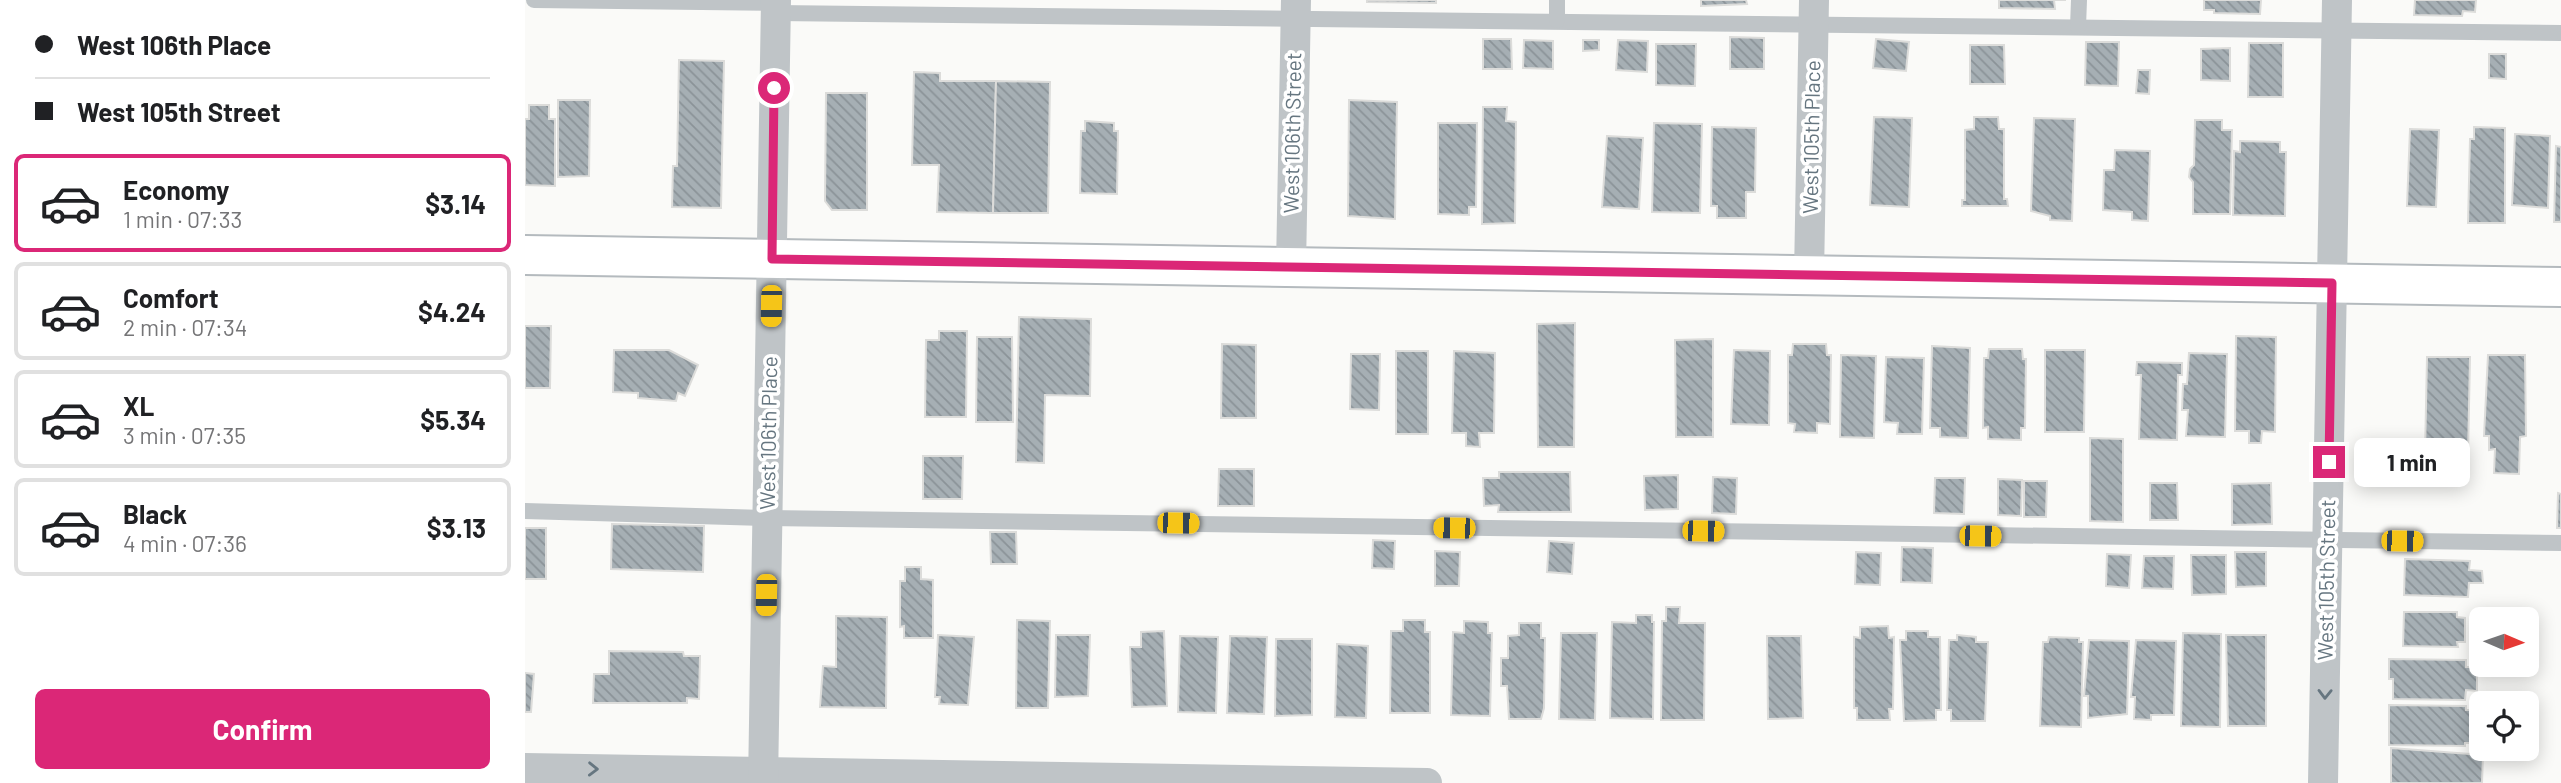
<!DOCTYPE html>
<meta charset="utf-8">
<style>
:root{--surface:#fff;--page:#f6f6f6;--text:#202124;--muted:#757577;--line:#e0e0e0;--accent:#db2777}
body{margin:0;font-family:Barlow,sans-serif;background:var(--page);color:var(--text);height:100vh;display:flex;flex-direction:column;font-size:26px;white-space:nowrap}
*{box-sizing:border-box;margin:0}
p{font-size:23px;color:var(--muted)}
.icon{flex:none;width:38px;height:38px;fill:none;stroke:currentColor;stroke-width:2;stroke-linecap:round;stroke-linejoin:round}
.map{position:relative;flex:1;overflow:hidden}
.sheet{display:flex;flex-direction:column;background:var(--surface);width:525px}
.sheet>*{flex:none}
.banner{display:grid;align-content:center;height:154px;padding:0 35px;background:var(--surface)}
.needle{width:46px;rotate:92deg}
.controls{position:absolute;left:1944px;top:607px;display:grid;gap:14px}
.controls a{display:grid;place-items:center;width:70px;height:70px;border-radius:10px;background:var(--surface);box-shadow:0 4px 18px #0003;font-size:35px}
.end{position:absolute;width:32px;height:32px;margin:-16px;border:9px solid #db2777;background:#fff;box-shadow:0 0 0 4px #fff}
.from{border-radius:50%}
.bubble{position:absolute;height:49px;border-radius:10px;background:var(--surface);box-shadow:0 4px 18px #0003;font-size:23px;font-weight:700;line-height:49px;text-align:center}
.car{position:absolute;width:21px;height:42px;margin:-21px -10px;border-radius:9px;box-shadow:0 0 5px 2px #0007;background:linear-gradient(#f5c518 24%,#345 0 40%,#f5c518 0 76%,#345 0 86%,#f5c518 0)}
.banner b{display:flex;align-items:center;gap:24px;height:66px;font-size:26px}
.banner b+b{border-top:2px solid var(--line)}
.banner i{width:18px;height:18px;background:var(--text)}
ul{padding:0;list-style:none}
li{display:flex;align-items:center;gap:21px;height:98px;margin:0 14px 10px;padding:0 21px;border:4px solid var(--line);border-radius:10px}
li div{flex:1}
li b{display:block;font-size:26px}
li em{font-style:normal;font-weight:700}
li.current{border-color:var(--accent)}
li>.icon{width:63px;height:63px;stroke-width:1.5}
.button{display:flex;gap:14px;margin-top:auto;padding:14px 35px}
.button a{flex:1;height:80px;border-radius:10px;background:var(--accent);color:#fff;font-size:28px;font-weight:700;line-height:80px;text-align:center}
main{display:flex;flex:1;min-height:0}
.map>svg:first-child{display:block}
</style>
<main>
<section class="sheet">
<div class="banner">
<b><i class="from"></i>West 106th Place</b>
<b><i></i>West 105th Street</b>
</div>
<ul>
<li class="current"><svg class="icon" aria-label="car" viewBox="0 0 24 24"><path d="M5 17H2v-5l4-1 3-4h7l3 4 3 1v5h-3M9 17h6M6 11h13"/><circle cx="7" cy="17" r="2"/><circle cx="17" cy="17" r="2"/></svg><div><b>Economy</b><p>1 min · 07:33</p></div><em>$3.14</em></li>
<li><svg class="icon" aria-label="car" viewBox="0 0 24 24"><path d="M5 17H2v-5l4-1 3-4h7l3 4 3 1v5h-3M9 17h6M6 11h13"/><circle cx="7" cy="17" r="2"/><circle cx="17" cy="17" r="2"/></svg><div><b>Comfort</b><p>2 min · 07:34</p></div><em>$4.24</em></li>
<li><svg class="icon" aria-label="car" viewBox="0 0 24 24"><path d="M5 17H2v-5l4-1 3-4h7l3 4 3 1v5h-3M9 17h6M6 11h13"/><circle cx="7" cy="17" r="2"/><circle cx="17" cy="17" r="2"/></svg><div><b>XL</b><p>3 min · 07:35</p></div><em>$5.34</em></li>
<li><svg class="icon" aria-label="car" viewBox="0 0 24 24"><path d="M5 17H2v-5l4-1 3-4h7l3 4 3 1v5h-3M9 17h6M6 11h13"/><circle cx="7" cy="17" r="2"/><circle cx="17" cy="17" r="2"/></svg><div><b>Black</b><p>4 min · 07:36</p></div><em>$3.13</em></li>
</ul>
<div class="button"><a>Confirm</a></div>
</section>
<div class="map">
<svg width="2036" height="783" viewBox="0 0 2036 783">
<defs>
<pattern id="building-back-hatch" width="6" height="6" patternUnits="userSpaceOnUse" patternTransform="scale(1.75)"><rect width="6" height="6" fill="#a6afb4"/><path d="M-1 5l2 2M0 0l6 6M5-1l2 2" fill="none" stroke="#8b9398"/></pattern>
</defs>
<rect width="100%" height="100%" fill="#fafaf8"/>
<!-- building -->
<g fill="url(#building-back-hatch)" stroke="#dcdcda" stroke-width="2">
<path d="M842 0H911V3L842 2Z"/>
<path d="M1176 0H1221L1222 4 1176 6Z"/>
<path d="M1474 0H1541H1529L1530 9 1474 8Z"/>
<path d="M1679 0H1736L1735 14 1689 13V10H1679Z"/>
<path d="M1890 0H1951L1950 12 1938 11 1937 16 1889 15Z"/>
<path d="M1205 37 1239 38V69H1205Z"/>
<path d="M958 39H986L987 69H958Z"/>
<path d="M1351 39 1384 42 1381 71 1348 68Z"/>
<path d="M999 40 1028 41V69L998 68Z"/>
<path d="M1058 40H1074V50L1058 51Z"/>
<path d="M1093 40 1123 41 1122 72 1091 70Z"/>
<path d="M1561 42H1594L1593 86 1560 85Z"/>
<path d="M1724 43H1758V97H1723Z"/>
<path d="M1131 44H1171L1170 86 1131 85Z"/>
<path d="M1445 45H1479L1480 84H1445Z"/>
<path d="M1705 48V81L1676 80V49Z"/>
<path d="M1964 54H1981V79L1964 78Z"/>
<path d="M154 60 199 61 196 208 147 207 148 166H152Z"/>
<path d="M1613 70H1625L1624 94 1611 93Z"/>
<path d="M389 72 415 73V81H471L468 213 412 212 414 165H387Z"/>
<path d="M471 81 525 82 523 213H468Z"/>
<path d="M301 93H342V210H307L300 201Z"/>
<path d="M33 100H65L64 176 33 177Z"/>
<path d="M824 100 872 102 870 219 823 216Z"/>
<path d="M4 105H24V119H30V186L0 185V119H4Z"/>
<path d="M958 107H982L981 121 991 122 990 223 957 224Z"/>
<path d="M1349 117 1387 118 1384 207 1345 205Z"/>
<path d="M1449 117H1473L1474 129H1479V199H1482L1483 206H1437V200H1440V130L1449 129Z"/>
<path d="M1509 118 1550 119 1547 221 1525 220V216L1506 211Z"/>
<path d="M1670 120H1697V130H1707L1705 214H1668V182L1664 177 1665 169 1669 165Z"/>
<path d="M560 121 589 123V131H593L592 194 555 193 556 131H560Z"/>
<path d="M913 123H952L951 207H944V215L913 214Z"/>
<path d="M1129 123 1177 124 1175 213 1127 212Z"/>
<path d="M1187 127 1231 128 1230 192H1221V218H1192V206H1186Z"/>
<path d="M1949 127 1980 128V223H1943L1945 139H1949Z"/>
<path d="M1885 129 1914 130 1911 207 1882 206Z"/>
<path d="M1990 134 2025 136 2023 208 1987 205Z"/>
<path d="M1082 136 1118 138 1114 209 1077 207Z"/>
<path d="M1715 141 1755 142V152H1761L1760 216 1708 215 1709 151 1715 152Z"/>
<path d="M2031 146 2036 147V222H2029Z"/>
<path d="M1590 150 1625 151 1623 221 1607 220V212L1578 210 1579 170H1589Z"/>
<path d="M494 317 566 319 565 396 520 395 519 463 491 462Z"/>
<path d="M1050 323 1049 447H1013L1012 324Z"/>
<path d="M0 326H26L25 388H0Z"/>
<path d="M414 331H442L441 417H400L401 340H414Z"/>
<path d="M1711 336 1751 337 1750 432 1737 431 1736 443H1724V431H1710Z"/>
<path d="M452 337H487L488 422H451Z"/>
<path d="M1188 339V437H1151L1150 340Z"/>
<path d="M697 344 731 345V418H696Z"/>
<path d="M1268 344H1301L1302 355H1306L1305 424 1292 423V433L1269 432 1270 424 1263 423V355H1267Z"/>
<path d="M1407 346 1445 348 1443 438 1415 437V428H1405Z"/>
<path d="M1464 349H1497L1498 359H1501L1500 428H1496V440L1463 439V427L1458 428 1459 358H1463Z"/>
<path d="M89 350H144L173 365 160 396 153 393 151 401 113 398V393L88 392Z"/>
<path d="M1209 350 1245 351 1244 425 1206 424Z"/>
<path d="M1520 350H1560L1559 432H1520Z"/>
<rect x="871" y="351" width="32" height="83"/>
<path d="M929 351 970 353 969 433H954L955 447 941 446V433H927Z"/>
<path d="M1664 353 1702 354 1700 437 1661 436 1663 410H1657L1658 384H1662Z"/>
<path d="M826 354H855L854 410 825 409Z"/>
<path d="M1316 355 1351 356 1349 438 1315 437Z"/>
<path d="M1963 355H2000L2001 436 1995 437 1994 474 1969 473 1970 449 1964 450V436H1959Z"/>
<path d="M1361 357 1399 358 1397 434H1372L1373 423 1359 422Z"/>
<path d="M1902 357H1945L1943 455 1900 454Z"/>
<path d="M1612 362 1657 363V375H1653L1652 440 1614 439 1616 375H1611Z"/>
<path d="M1565 438 1598 439V522L1565 521Z"/>
<path d="M398 456H438L437 499H398Z"/>
<path d="M694 469H729V506H693Z"/>
<path d="M974 472H1045L1046 512H973L974 505 959 506 958 478H974Z"/>
<path d="M1153 475V509L1120 510 1119 476Z"/>
<path d="M1188 477 1212 478 1211 514 1187 513Z"/>
<path d="M1410 478H1440L1439 514 1409 513Z"/>
<path d="M1473 479 1497 480 1496 516 1473 515Z"/>
<path d="M1499 481H1522L1521 517H1499Z"/>
<path d="M1625 483H1652L1653 520H1625Z"/>
<path d="M1746 483 1747 524 1707 525V484Z"/>
<path d="M2033 493 2036 494V528H2032Z"/>
<path d="M87 524 179 526 178 572 86 569Z"/>
<rect x="0" y="528" width="21" height="51"/>
<path d="M465 532H491L492 564H466Z"/>
<path d="M848 540 870 541 869 569 847 568Z"/>
<path d="M1024 541 1049 543 1047 574 1022 572Z"/>
<path d="M1377 547 1408 548 1407 583 1376 582Z"/>
<path d="M910 551 935 552 934 586H910Z"/>
<path d="M1331 552 1356 553 1355 585 1330 584Z"/>
<path d="M1710 552H1741V586L1711 587Z"/>
<path d="M1582 554 1606 555 1604 588 1581 586Z"/>
<path d="M1666 555H1701V594L1667 595Z"/>
<path d="M1619 556H1649L1648 589 1617 588Z"/>
<path d="M1880 559 1945 561 1944 570 1957 571 1958 583H1944L1943 597 1879 595Z"/>
<path d="M380 567H396V579L408 580V638H379V626L375 627V581H380Z"/>
<path d="M1141 607H1155L1154 623H1180L1179 720H1136L1137 621H1141Z"/>
<path d="M1879 612H1932V617L1940 618V642H1932L1933 647 1878 646Z"/>
<path d="M1111 615H1127V622H1129L1128 719 1085 718 1087 622 1111 623Z"/>
<path d="M311 616 362 617 361 708 295 707 298 666 311 667Z"/>
<path d="M492 620 525 621 523 708H491Z"/>
<path d="M878 620H900V632H905V713H865L866 631H878Z"/>
<path d="M939 621 963 622V633H967L965 716 926 715 928 632 939 633Z"/>
<path d="M994 623H1016V638H1020L1019 708 1016 719H984L982 686H976V658H983V636L994 635Z"/>
<path d="M1363 626 1364 638 1369 637 1368 709H1364L1365 720H1332V708H1329V637L1335 638V627Z"/>
<path d="M639 631 642 706 607 707 605 647H616V632Z"/>
<path d="M1381 631H1403V637H1415L1416 710H1411V720L1379 721 1375 640H1381Z"/>
<path d="M1036 633H1072L1070 720 1034 719Z"/>
<path d="M1658 633 1696 634 1695 727 1656 726Z"/>
<path d="M413 635 449 637 443 705 414 704 415 697H410Z"/>
<path d="M531 635H565L563 696 530 697Z"/>
<path d="M1432 635 1451 637V642H1463L1460 721H1426V710H1422L1424 640H1432Z"/>
<path d="M1701 635H1741V726H1703Z"/>
<path d="M655 636 693 637 691 713 653 712Z"/>
<path d="M705 636 742 637 739 714 702 713Z"/>
<path d="M1242 636H1276L1278 718 1243 719Z"/>
<path d="M1524 637 1554 638V642H1558L1556 727 1515 726 1518 642H1523Z"/>
<path d="M751 639H787V715L750 716Z"/>
<path d="M1564 640 1604 641 1602 714 1563 718V696H1559Z"/>
<path d="M1611 640 1651 641 1649 715H1626V720L1609 719 1610 697H1606Z"/>
<path d="M812 644 843 646 841 718 810 717Z"/>
<path d="M84 651 158 652 159 656H175L174 699 162 698V703H68L69 674H84Z"/>
<path d="M1864 659 1941 660V667H1952V691L1941 690 1940 700 1868 699V679H1864Z"/>
<path d="M0 673 9 674 6 712H0Z"/>
<path d="M1864 705 1941 706V710H1956V743H1940V746L1864 745Z"/>
<path d="M1866 748 1958 755 1957 783H1866Z"/>
</g>
<g fill="none" stroke-linecap="round" stroke-linejoin="round">
<!-- secondary casing -->
<g stroke="#b4babe" stroke-width="42">
<path id="secondary" d="M0 255 2036 287"/>
</g>
<!-- lane -->
<g stroke="#bfc4c7" stroke-width="16">
<path d="M9 0 251 3"/>
<path d="M251 13 2036 33"/>
<path d="M1032 20V0"/>
<path d="M1553 27 1554 0"/>
<path d="M0 511 243 518 2036 543"/>
</g>
<!-- street -->
<g stroke="#bfc4c7" stroke-width="30">
<path d="M766 267 771 0"/>
<path d="M1284 275 1289 0"/>
<path d="M0 768 902 783"/>
<path d="M238 783 251 0"/>
<path d="M1798 783 1812 0"/>
</g>
<!-- secondary -->
<use href="#secondary" stroke="#fff" stroke-width="38"/>
</g>
<!-- one-way arrows -->
<defs><path id="oneway-chevron" d="M-2-3.5L2.5 0L-2 3.5" fill="none" stroke-width="1.6" stroke-linecap="round" stroke-linejoin="round" transform="scale(1.75)"/></defs>
<g stroke="#667680">
<use href="#oneway-chevron" transform="translate(1800 694) rotate(91)"/>
<use href="#oneway-chevron" transform="translate(68 769) rotate(1)"/>
</g>
<g fill="none" stroke-linecap="round" stroke-linejoin="round">
<!-- route -->
<path stroke="#db2777" stroke-width="9" d="M249 88 247 259 1807 283 1804 462"/>
</g>
<g text-anchor="middle" stroke-width="7" stroke-linejoin="round" paint-order="stroke">
<!-- street labels -->
<g font-size="21" fill="#667680" stroke="#fff">
<text transform="translate(768 133) rotate(-89)" y="7">West 106th Street</text>
<text transform="translate(1287 137) rotate(-89)" y="7">West 105th Place</text>
<text transform="translate(244 433) rotate(-89)" y="7">West 106th Place</text>
<text transform="translate(1802 580) rotate(-89)" y="7">West 105th Street</text>
</g>
</g>
</svg>
<div class="controls">
<a><svg class="needle" viewBox="-14 -14 28 28"><path d="M0-13l5 13h-10z" fill="#e53935"/><path d="M0 13l5-13h-10z" fill="#757577"/></svg></a>
<a><svg class="icon" aria-label="locate" viewBox="0 0 24 24"><circle cx="12" cy="12" r="6"/><path d="M12 2v4M12 18v4M2 12h4M18 12h4"/></svg></a>
</div>
<i class="end from" style="left:249px;top:88px"></i>
<i class="end" style="left:1804px;top:462px"></i>
<div class="bubble" style="left:1829px;top:438px;width:116px">1 min</div>
<i class="car" style="left:246px;top:306px;rotate:181deg"></i>
<i class="car" style="left:653px;top:523px;rotate:91deg"></i>
<i class="car" style="left:929px;top:528px;rotate:271deg"></i>
<i class="car" style="left:1178px;top:531px;rotate:91deg"></i>
<i class="car" style="left:1455px;top:536px;rotate:91deg"></i>
<i class="car" style="left:1877px;top:541px;rotate:91deg"></i>
<i class="car" style="left:241px;top:595px;rotate:181deg"></i>
</div>
</main>
